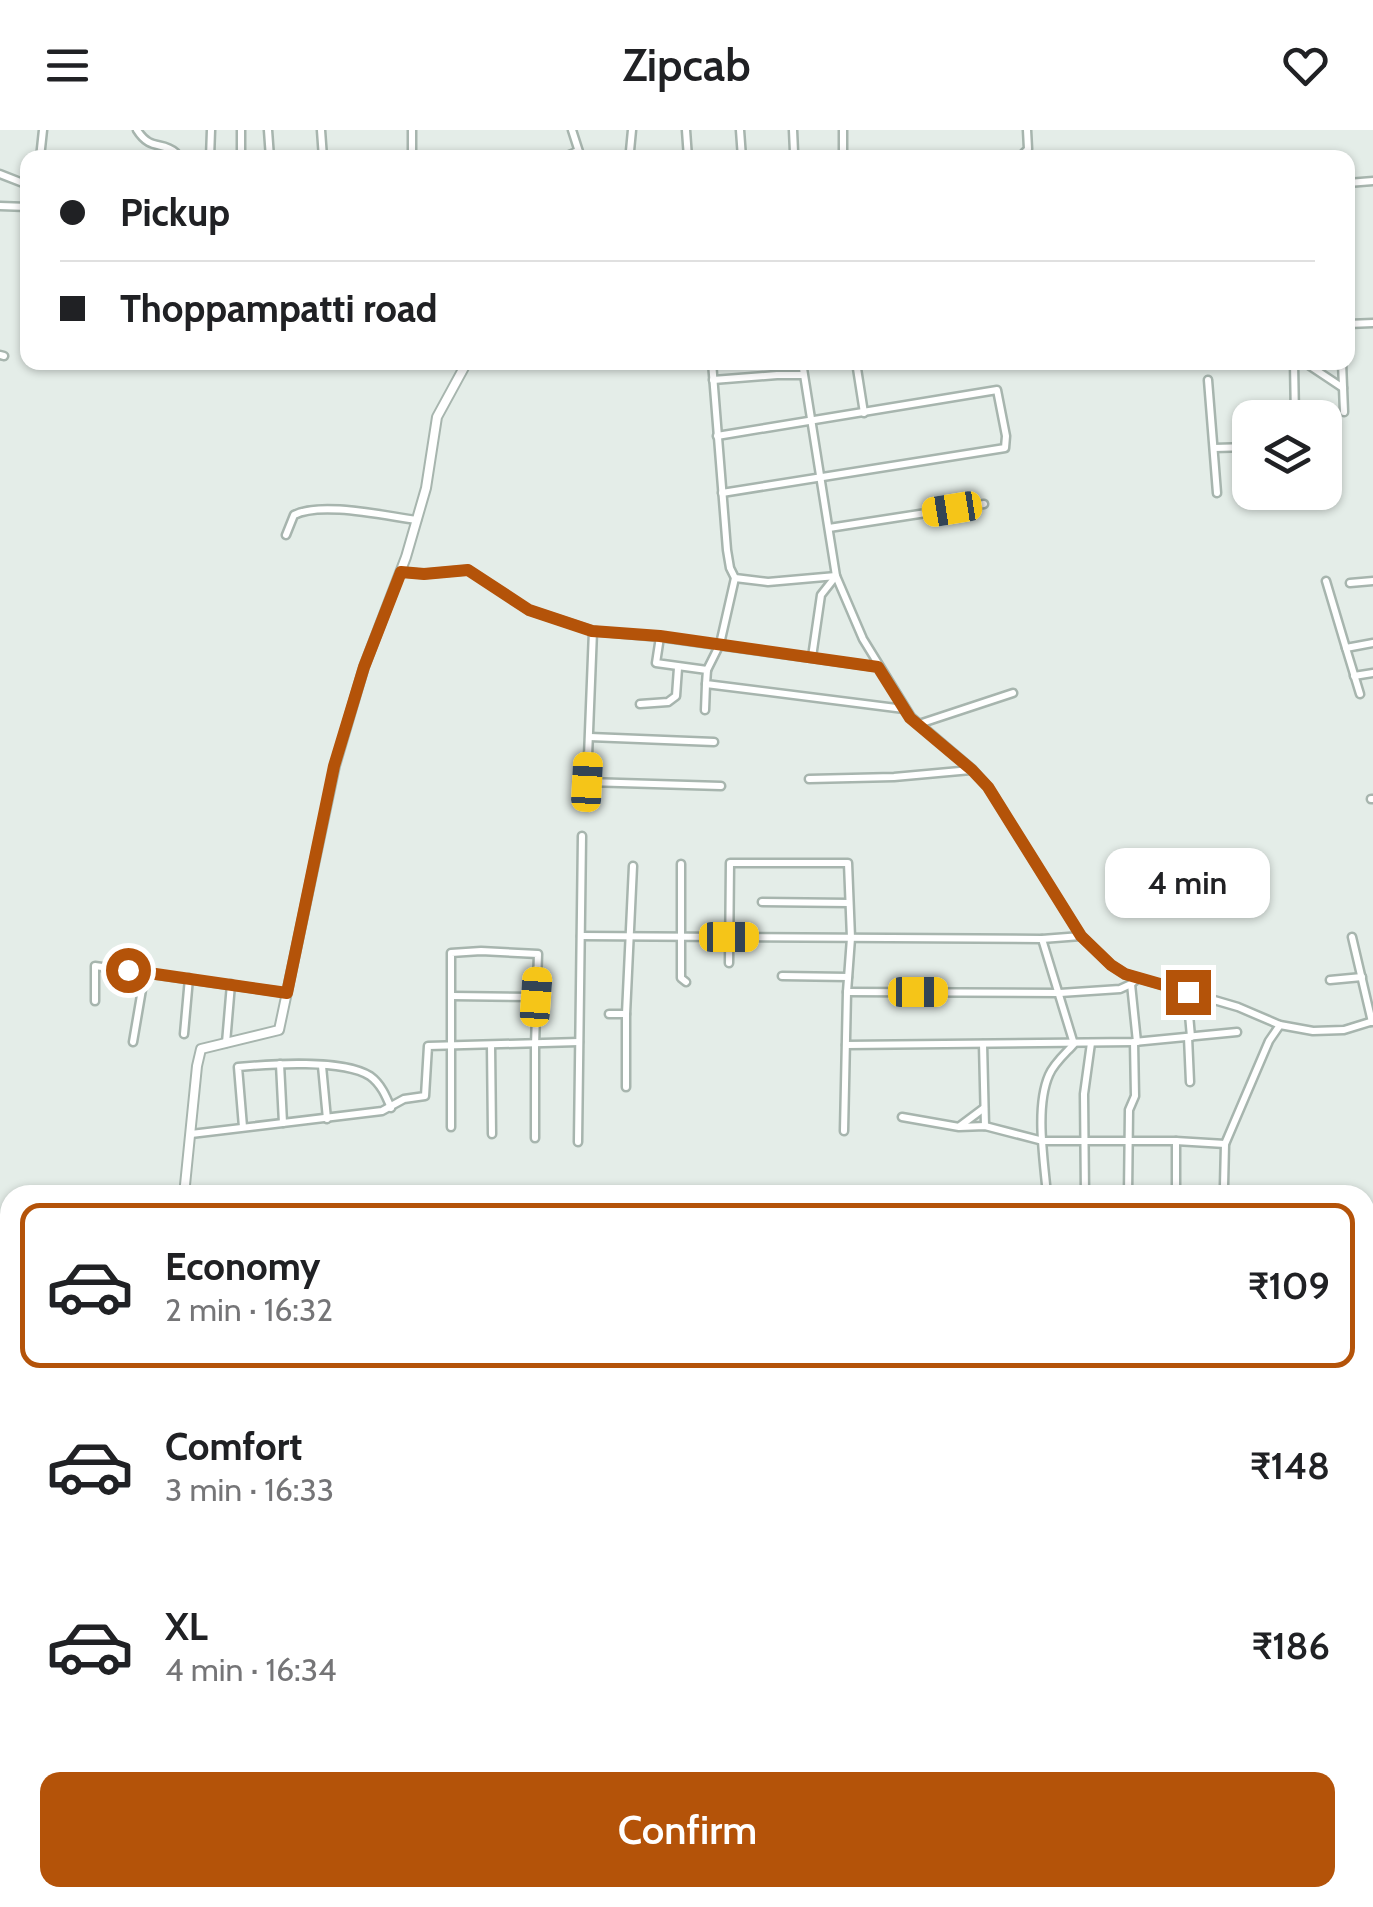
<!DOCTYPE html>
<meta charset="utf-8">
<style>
:root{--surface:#fff;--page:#f2f2f2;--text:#202124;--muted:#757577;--line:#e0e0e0;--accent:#b45309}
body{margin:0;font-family:Cabin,sans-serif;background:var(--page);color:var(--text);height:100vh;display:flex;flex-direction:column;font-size:38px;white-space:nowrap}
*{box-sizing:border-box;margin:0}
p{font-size:32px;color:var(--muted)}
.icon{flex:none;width:55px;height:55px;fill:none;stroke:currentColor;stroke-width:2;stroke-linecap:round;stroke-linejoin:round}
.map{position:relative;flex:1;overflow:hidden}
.sheet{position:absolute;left:0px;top:1055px;width:1375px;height:722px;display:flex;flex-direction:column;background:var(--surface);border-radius:30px 30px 0 0;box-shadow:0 2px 8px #0004}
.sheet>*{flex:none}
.hud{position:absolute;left:20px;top:20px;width:1335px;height:220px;border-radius:20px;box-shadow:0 2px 8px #0004;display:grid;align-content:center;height:220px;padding:0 40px;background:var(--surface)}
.controls{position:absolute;left:1232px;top:270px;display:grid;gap:20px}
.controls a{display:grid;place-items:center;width:110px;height:110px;border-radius:20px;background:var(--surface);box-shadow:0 2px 8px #0004;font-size:50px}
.end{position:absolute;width:45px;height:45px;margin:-22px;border:12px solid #b45309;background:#fff;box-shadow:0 0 0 5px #fff}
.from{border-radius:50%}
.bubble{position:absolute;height:70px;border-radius:20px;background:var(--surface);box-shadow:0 2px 8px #0004;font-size:32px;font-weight:600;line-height:70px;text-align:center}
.car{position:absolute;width:30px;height:60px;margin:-30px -15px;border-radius:12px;box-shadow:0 0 8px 2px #0007;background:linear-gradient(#f5c518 24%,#345 0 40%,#f5c518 0 76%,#345 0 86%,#f5c518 0)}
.hud b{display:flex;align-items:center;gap:35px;height:95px;font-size:38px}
.hud b+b{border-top:2px solid var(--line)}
.hud i{width:25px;height:25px;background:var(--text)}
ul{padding:18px 0 0;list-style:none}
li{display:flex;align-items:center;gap:30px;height:165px;margin:0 20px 15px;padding:0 20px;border:5px solid transparent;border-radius:20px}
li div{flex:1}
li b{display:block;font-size:38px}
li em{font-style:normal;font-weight:600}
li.on{border-color:var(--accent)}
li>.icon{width:90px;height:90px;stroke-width:1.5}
.primary-button{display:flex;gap:20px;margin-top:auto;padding:20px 40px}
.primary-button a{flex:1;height:115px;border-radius:20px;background:var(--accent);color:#fff;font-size:40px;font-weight:600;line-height:115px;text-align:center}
header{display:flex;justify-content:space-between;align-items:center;height:130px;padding:0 40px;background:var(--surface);font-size:45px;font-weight:600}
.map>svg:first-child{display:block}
</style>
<header><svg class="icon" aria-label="menu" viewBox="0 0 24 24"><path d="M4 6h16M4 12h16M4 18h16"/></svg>Zipcab<svg class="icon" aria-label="heart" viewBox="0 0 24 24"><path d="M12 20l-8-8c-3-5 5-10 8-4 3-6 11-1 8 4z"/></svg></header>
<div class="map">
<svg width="1373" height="1777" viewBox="0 0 1373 1777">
<rect width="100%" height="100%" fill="#e4ede8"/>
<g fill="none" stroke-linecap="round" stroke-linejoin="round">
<!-- minor casing -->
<g stroke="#a7b5ae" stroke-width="11">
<g id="minor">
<path d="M137 0C151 22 162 10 176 23V28"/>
<path d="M241 0V28"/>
<path d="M268 0 270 28"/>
<path d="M321 0 323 28"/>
<path d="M412 0V28"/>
<path d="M572 0 581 28"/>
<path d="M686 0 688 28"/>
<path d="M740 0 742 28"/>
<path d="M793 0 794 22"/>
<path d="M630 21 632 0"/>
<path d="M40 28 43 0"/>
<path d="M210 28 211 0"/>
<path d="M843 28V0"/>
<path d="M1019 28 1028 19 1027 0"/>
<path d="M0 44 28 55"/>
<path d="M1348 53 1373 51"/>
<path d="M0 76 28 77"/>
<path d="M1348 194 1373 193"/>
<path d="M0 225 4 226"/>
<path d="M712 232 727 420 730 438 735 448 768 452 836 446 863 509 911 587 972 639 988 657 1081 806 1111 835 1125 844 1238 877 1280 895 1313 901 1344 900 1373 891"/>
<path d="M802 232 836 446 821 465 812 527"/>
<path d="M856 232 864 283"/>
<path d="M1250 232V234"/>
<path d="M1294 232 1295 288"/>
<path d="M1304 232 1343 258"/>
<path d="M1342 232 1344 282"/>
<path d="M713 250 777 245H803"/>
<path d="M1208 250 1217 363"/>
<path d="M1252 288V277"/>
<path d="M717 306 997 260 1006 306 1005 318 722 363"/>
<path d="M1214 318 1250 317"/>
<path d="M829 398 984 374"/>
<path d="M286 405 294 385C321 371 385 386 417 390"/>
<path d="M401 442 424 444 468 440 529 480 593 501"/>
<path d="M1326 451 1346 518 1373 513"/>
<path d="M1350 453 1373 451"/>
<path d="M660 507 656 533 707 540 706 554 904 579"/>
<path d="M1346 518 1360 564"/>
<path d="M707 540 720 514 735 448"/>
<path d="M1354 546 1373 543"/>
<path d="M640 574 668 572 676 566 678 538"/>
<path d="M705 580 706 554"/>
<path d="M919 594 1013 563"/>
<path d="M590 607 714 612"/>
<path d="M809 649 894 647 971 640"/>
<path d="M721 656 587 652 593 501 660 507 877 537"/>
<path d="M1371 669H1373"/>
<path d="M681 734V848L686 852"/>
<path d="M762 772 849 773"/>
<path d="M581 806 1042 809 1081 806"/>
<path d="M1352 807 1372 892"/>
<path d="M1042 809 1074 914C1066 923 1054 933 1049 945 1035 977 1044 1030 1047 1065"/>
<path d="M729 833 730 733H848L851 808 847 862 844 1001"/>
<path d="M782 846 848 847"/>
<path d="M1330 850 1362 847"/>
<path d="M1131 854 1137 912"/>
<path d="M847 862 1060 863 1120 859 1131 854 1137 849"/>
<path d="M1187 862 1191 907"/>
<path d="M452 866 536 867"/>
<path d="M95 871V836L287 863"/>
<path d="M609 884H626"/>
<path d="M184 904 189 848"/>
<path d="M1188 907 1190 952"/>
<path d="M133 912 145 842"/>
<path d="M226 913 231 854"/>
<path d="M983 914 985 996"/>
<path d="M491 915 492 1004"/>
<path d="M846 915 1134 912 1237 902"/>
<path d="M280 934 283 993"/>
<path d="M322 936 327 989"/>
<path d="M626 957V884L633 736"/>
<path d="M902 987 959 997 985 996 1043 1011H1176L1225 1014"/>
<path d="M960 996 984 978"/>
<path d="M243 997 238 937C270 934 343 929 370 946 381 954 386 966 391 978"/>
<path d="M451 997V823L481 821 538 824 535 915V1008"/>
<path d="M191 1004 382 981 404 969 425 966 428 916 579 912"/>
<path d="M1176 1011V1065"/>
<path d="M578 1012 582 706"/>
<path d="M1085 1065 1084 964 1091 913"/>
<path d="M1128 1065 1129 980 1135 966 1134 912"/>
<path d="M1227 1065 1224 1056 1225 1014 1269 911 1280 895"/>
<path d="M1365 1156 1373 1155"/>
<path d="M0 1450 10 1451"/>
<path d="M1365 1456H1373"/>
<path d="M0 1501H10"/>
<path d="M1365 1507H1373"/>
<path d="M0 1605 10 1606"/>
<path d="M1365 1700 1373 1579"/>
<path d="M1365 1737H1373"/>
<path d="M374 1768 375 1777"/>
<path d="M403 1768 404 1777"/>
<path d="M451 1768V1777"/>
<path d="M498 1768 499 1777"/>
<path d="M622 1768V1777"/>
<path d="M862 1768V1777"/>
<path d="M1053 1768 1054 1777"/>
<path d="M1297 1777 1298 1768"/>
</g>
</g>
<!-- tertiary casing -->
<g stroke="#a7b5ae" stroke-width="12">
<g id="tertiary">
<path d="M563 28 578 22"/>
<path d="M184 1065 197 936 201 919 279 900 335 636 364 537 406 427 426 358 437 287 467 232"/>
<path d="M0 1702 10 1687"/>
</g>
</g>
<!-- minor -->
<use href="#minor" stroke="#fff" stroke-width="6"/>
<!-- tertiary -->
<use href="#tertiary" stroke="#fff" stroke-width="8"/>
</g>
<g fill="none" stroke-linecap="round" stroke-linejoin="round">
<!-- route -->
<path stroke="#b45309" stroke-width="12" d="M128 840 287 863 334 636 364 537 401 442 424 444 468 440 529 480 592 501 660 506 878 537 910 588 972 640 988 657 1081 806 1111 835 1125 844 1188 862"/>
</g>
</svg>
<div class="controls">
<a><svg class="icon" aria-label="layers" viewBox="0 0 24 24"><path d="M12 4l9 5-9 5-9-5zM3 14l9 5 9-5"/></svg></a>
</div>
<i class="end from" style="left:128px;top:840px"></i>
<i class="end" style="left:1188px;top:862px"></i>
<div class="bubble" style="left:1105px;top:718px;width:165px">4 min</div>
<i class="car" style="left:952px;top:379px;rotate:261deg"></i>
<i class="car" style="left:587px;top:652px;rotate:3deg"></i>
<i class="car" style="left:729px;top:807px;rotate:90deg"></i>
<i class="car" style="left:918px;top:862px;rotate:90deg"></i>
<i class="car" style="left:536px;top:867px;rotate:4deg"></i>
<div class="hud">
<b><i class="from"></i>Pickup</b>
<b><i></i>Thoppampatti road</b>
</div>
<section class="sheet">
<ul>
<li class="on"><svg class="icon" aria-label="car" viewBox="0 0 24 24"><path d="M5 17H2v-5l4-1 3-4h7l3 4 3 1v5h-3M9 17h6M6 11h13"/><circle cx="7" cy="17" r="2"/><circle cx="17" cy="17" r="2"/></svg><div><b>Economy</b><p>2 min · 16:32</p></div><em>₹109</em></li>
<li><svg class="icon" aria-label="car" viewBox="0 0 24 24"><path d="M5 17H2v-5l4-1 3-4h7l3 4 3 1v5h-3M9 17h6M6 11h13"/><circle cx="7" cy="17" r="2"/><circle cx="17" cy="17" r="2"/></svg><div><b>Comfort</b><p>3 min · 16:33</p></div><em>₹148</em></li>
<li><svg class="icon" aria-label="car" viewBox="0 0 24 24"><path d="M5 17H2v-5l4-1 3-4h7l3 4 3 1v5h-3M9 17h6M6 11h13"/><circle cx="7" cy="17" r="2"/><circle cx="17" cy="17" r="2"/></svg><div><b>XL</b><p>4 min · 16:34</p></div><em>₹186</em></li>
</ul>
<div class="primary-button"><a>Confirm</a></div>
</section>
</div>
